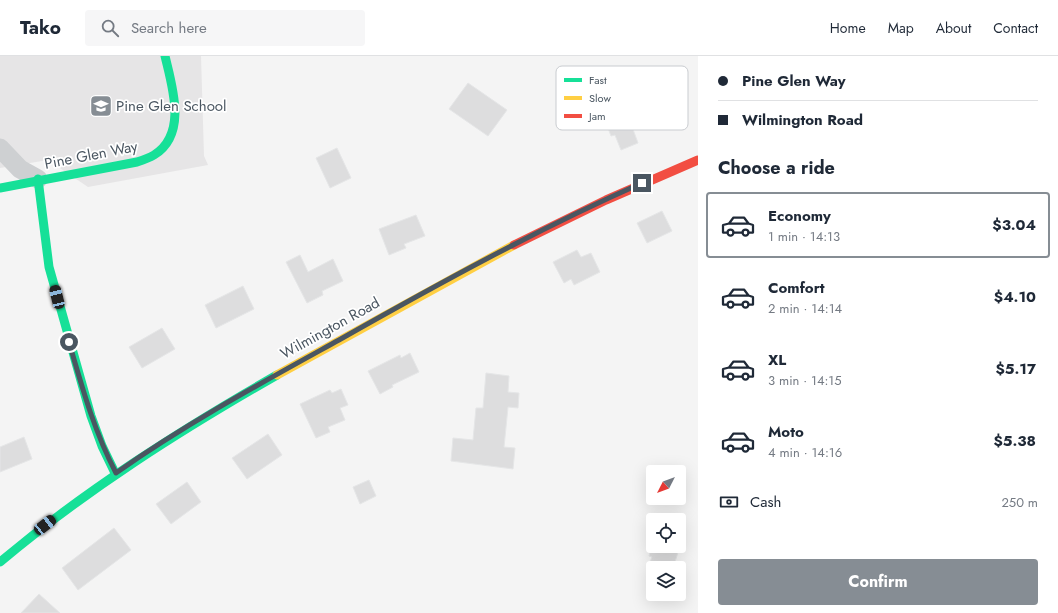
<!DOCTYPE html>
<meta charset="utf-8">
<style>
:root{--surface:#fff;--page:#f6f6f7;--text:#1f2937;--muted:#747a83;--line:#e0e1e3;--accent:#868d94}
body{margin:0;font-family:Jost,sans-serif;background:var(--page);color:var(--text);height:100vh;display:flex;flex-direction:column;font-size:15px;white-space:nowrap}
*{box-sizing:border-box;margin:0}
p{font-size:13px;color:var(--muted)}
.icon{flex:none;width:22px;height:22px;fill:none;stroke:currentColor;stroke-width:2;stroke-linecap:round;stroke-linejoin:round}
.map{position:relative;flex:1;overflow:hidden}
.drawer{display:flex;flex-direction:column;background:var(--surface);width:360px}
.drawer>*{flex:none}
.banner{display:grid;align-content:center;height:88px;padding:0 20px;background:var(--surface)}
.needle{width:26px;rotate:228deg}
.tools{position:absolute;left:646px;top:409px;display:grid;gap:8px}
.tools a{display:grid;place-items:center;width:40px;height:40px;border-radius:4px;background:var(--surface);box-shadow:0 4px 16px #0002;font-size:20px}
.end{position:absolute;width:18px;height:18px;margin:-9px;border:5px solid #4a5661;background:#fff;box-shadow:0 0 0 2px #fff}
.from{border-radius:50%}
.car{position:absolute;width:12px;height:24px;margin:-12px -6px;border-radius:5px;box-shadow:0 0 3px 1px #0007;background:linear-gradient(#222 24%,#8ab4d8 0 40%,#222 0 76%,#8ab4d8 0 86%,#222 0)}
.banner b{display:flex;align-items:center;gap:14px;height:38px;font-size:15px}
.banner b+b{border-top:1px solid var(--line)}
.banner i{width:10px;height:10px;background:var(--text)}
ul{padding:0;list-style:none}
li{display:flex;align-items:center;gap:12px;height:66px;margin:0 8px 6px;padding:0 12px;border:2px solid transparent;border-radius:4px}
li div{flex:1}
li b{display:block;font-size:15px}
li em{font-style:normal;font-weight:700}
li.current{border-color:var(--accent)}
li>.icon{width:36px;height:36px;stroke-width:1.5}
h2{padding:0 20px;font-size:18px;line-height:48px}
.pay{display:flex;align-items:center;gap:10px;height:44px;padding:0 20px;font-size:15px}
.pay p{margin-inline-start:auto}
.action{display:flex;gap:8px;margin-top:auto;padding:8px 20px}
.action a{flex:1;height:46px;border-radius:4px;background:var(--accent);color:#fff;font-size:16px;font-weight:700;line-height:46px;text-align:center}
header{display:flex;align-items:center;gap:24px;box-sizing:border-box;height:56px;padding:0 20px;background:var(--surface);border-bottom:1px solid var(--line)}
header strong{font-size:19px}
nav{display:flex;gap:22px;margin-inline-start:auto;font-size:14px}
.search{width:280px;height:36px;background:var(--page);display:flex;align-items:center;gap:10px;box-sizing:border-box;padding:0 14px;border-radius:4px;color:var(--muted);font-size:15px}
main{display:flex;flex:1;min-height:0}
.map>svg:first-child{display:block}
</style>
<header>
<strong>Tako</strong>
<div class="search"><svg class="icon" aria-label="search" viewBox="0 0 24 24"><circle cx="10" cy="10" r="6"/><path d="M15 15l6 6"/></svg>Search here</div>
<nav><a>Home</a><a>Map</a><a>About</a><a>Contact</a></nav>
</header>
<main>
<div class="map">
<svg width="698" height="557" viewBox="0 0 698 557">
<rect width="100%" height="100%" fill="#f4f4f4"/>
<!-- education -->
<path fill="#e6e5e6" d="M0 0H201L204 100 208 109 88 131 48 104 0 112Z"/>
<!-- building -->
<g fill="#ddddde" stroke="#e5e6e7">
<path d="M468 27 507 54 488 80 449 53Z"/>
<path d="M627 57 638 87 621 94 615 79 611 80 605 64Z"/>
<path d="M337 92 351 122 330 132 316 102Z"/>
<path d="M662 155 672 175 647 187 637 167Z"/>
<path d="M416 159 425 180 404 188 406 192 389 199 379 173Z"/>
<path d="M577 194 581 201 591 197 600 216 574 229 571 223 564 227 553 206Z"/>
<path d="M300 199 308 216 333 203 343 225 322 235 323 239 307 247 286 206Z"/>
<path d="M243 230 254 253 216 272 205 249Z"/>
<path d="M162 272 175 293 142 312 129 291Z"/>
<path d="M410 297 419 316 392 329 393 331 380 338 368 315 400 299 401 302Z"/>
<path d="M486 317 509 320 508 336 519 337 518 352 508 351 504 391 515 392 513 413 451 405 453 382 473 384 476 352H483Z"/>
<path d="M341 333 348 349 340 352 345 364 328 371 330 376 316 382 300 348 330 334 332 337Z"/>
<path d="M268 378 282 399 247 423 232 402Z"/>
<path d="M24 381 32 403 0 416V391Z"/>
<path d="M369 424 376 440 360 448 353 431Z"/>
<path d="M187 426 201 446 171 468 156 448Z"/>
<path d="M114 472 131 494 78 534 62 512Z"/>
<path d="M679 483 682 484 673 512H648L652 501 649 500 653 486V490H679Z"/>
<path d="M39 538 60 557H21Z"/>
</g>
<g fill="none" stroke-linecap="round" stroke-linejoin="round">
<!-- street -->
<path stroke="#ced0d2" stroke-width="19" d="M0 92 20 113 38 123"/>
<!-- fast -->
<g stroke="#16e098" stroke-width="9">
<path d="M38 123 49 211 91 360 102 390 115 417"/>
<path d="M0 132 137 106C143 104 149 102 154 99 188 78 172 30 165 0"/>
<path d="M0 506C86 434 179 375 277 319"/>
</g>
<!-- slow -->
<path stroke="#ffcf43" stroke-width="9" d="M277 319 514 189"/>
<!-- jam -->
<path stroke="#f24e42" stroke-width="9" d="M514 189 606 144 698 104"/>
</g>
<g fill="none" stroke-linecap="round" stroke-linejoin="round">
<!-- route -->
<path stroke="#4a5661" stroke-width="5" d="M69 286C82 331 94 375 116 417 187 367 263 326 339 284 438 228 538 173 642 127"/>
</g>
<!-- icons -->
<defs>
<g id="school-square" transform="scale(1.15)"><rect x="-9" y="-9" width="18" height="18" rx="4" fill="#868d94" stroke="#fff"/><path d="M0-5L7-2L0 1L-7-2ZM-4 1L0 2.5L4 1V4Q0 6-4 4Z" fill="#fff"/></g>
</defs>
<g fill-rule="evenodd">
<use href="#school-square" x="101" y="50"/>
</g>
<g text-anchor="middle" stroke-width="3.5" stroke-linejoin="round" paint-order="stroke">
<!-- poi labels -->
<g font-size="15" fill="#4a5661" stroke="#fff" text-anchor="start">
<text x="116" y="55">Pine Glen School</text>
</g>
<!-- street labels -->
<g font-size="15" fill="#4a5661" stroke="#fff">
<text transform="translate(91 99) rotate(-11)" y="5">Pine Glen Way</text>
<text transform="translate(330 272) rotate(-29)" y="5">Wilmington Road</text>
</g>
</g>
<!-- legend -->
<rect x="556" y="10" width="132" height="64" rx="6" fill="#fff" stroke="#c9ccd0" stroke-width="1"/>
<rect x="564" y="22" width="18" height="4" fill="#16e098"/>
<rect x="564" y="40" width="18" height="4" fill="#ffcf43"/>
<rect x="564" y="58" width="18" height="4" fill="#f24e42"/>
<g font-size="11" fill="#4a5661">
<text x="589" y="28">Fast</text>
<text x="589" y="46">Slow</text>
<text x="589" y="64">Jam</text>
</g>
</svg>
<div class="tools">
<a><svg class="needle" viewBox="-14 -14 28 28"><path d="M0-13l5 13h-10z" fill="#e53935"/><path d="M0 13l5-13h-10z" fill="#747a83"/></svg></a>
<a><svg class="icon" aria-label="locate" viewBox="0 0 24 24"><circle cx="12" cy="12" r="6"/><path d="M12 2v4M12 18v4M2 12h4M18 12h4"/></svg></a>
<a><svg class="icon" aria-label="layers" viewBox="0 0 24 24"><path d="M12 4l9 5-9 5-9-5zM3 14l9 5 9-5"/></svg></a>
</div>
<i class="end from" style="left:69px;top:286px"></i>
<i class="end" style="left:642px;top:127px"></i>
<i class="car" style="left:57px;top:241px;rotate:346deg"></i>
<i class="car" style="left:45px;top:469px;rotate:52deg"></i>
</div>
<section class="drawer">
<div class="banner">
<b><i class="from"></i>Pine Glen Way</b>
<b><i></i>Wilmington Road</b>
</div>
<h2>Choose a ride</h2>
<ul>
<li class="current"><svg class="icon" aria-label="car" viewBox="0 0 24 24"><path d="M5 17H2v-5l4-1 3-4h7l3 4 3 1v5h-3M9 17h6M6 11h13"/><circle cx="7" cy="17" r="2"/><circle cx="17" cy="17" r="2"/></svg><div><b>Economy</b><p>1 min · 14:13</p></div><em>$3.04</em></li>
<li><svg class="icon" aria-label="car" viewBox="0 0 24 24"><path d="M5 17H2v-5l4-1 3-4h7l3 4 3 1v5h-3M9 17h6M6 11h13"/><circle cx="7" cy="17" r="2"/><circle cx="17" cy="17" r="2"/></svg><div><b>Comfort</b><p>2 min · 14:14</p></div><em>$4.10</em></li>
<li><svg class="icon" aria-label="car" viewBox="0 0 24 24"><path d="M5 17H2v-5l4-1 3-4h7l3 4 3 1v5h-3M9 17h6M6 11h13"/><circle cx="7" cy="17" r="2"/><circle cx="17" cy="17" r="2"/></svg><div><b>XL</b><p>3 min · 14:15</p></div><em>$5.17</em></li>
<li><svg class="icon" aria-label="car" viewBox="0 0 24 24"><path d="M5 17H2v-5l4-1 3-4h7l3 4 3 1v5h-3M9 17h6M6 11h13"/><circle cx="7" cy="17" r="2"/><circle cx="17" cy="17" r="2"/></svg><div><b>Moto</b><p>4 min · 14:16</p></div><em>$5.38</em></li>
</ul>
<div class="pay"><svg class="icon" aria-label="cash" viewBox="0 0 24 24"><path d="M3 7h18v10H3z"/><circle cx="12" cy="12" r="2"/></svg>Cash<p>250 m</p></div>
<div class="action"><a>Confirm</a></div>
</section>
</main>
